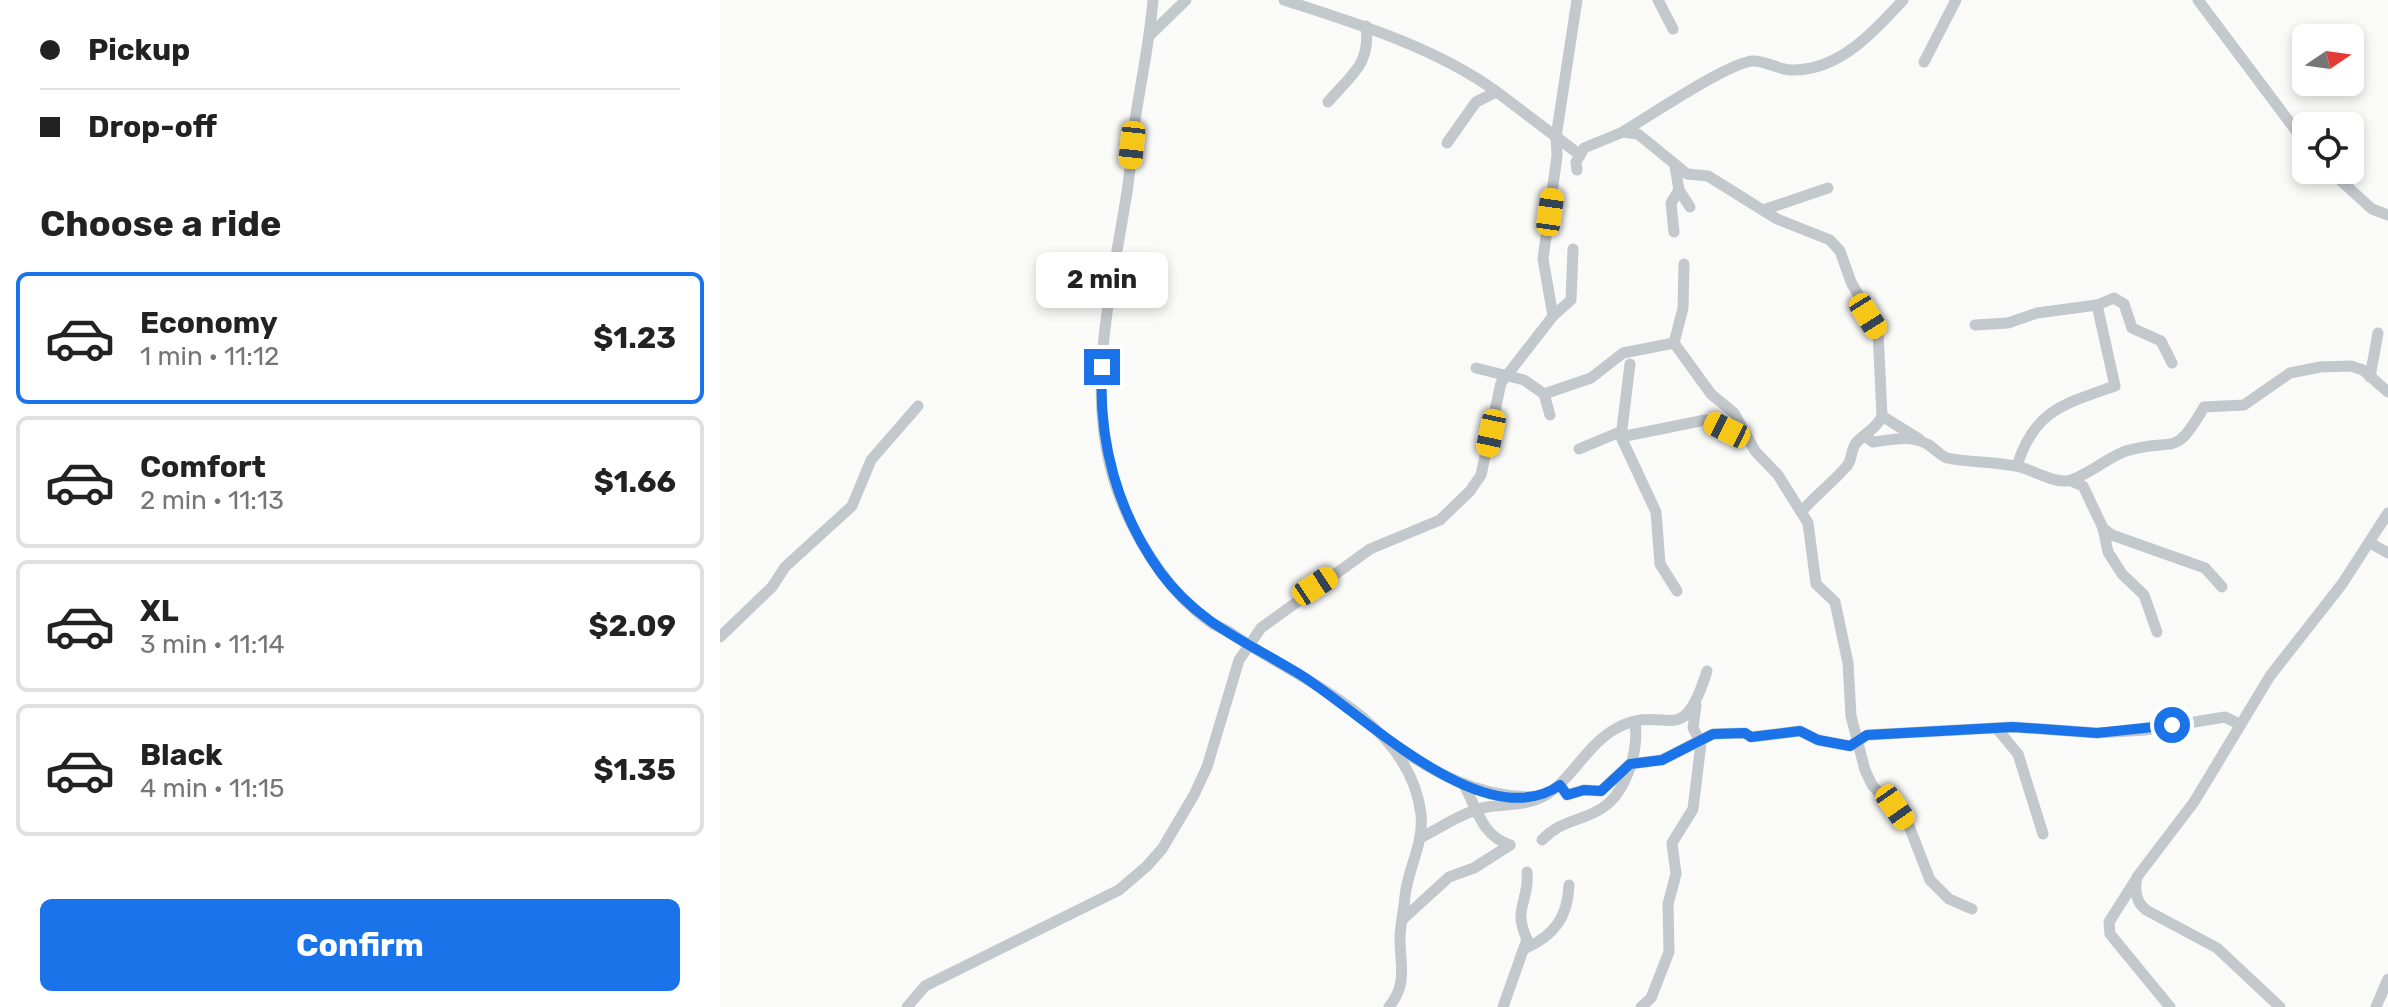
<!DOCTYPE html>
<meta charset="utf-8">
<style>
:root{--surface:#fff;--page:#f2f2f2;--text:#222;--muted:#767676;--line:#e0e0e0;--accent:#1a73e8}
body{margin:0;font-family:Rubik,sans-serif;background:var(--page);color:var(--text);height:100vh;display:flex;flex-direction:column;font-size:30px;white-space:nowrap}
*{box-sizing:border-box;margin:0}
p{font-size:26px;color:var(--muted)}
.icon{flex:none;width:44px;height:44px;fill:none;stroke:currentColor;stroke-width:2;stroke-linecap:round;stroke-linejoin:round}
.map{position:relative;flex:1;overflow:hidden}
.details{display:flex;flex-direction:column;background:var(--surface);width:720px}
.details>*{flex:none}
.top-card{display:grid;align-content:center;height:176px;padding:0 40px;background:var(--surface)}
.needle{width:52px;rotate:77deg}
.tools{position:absolute;left:1572px;top:24px;display:grid;gap:16px}
.tools a{display:grid;place-items:center;width:72px;height:72px;border-radius:12px;background:var(--surface);box-shadow:0 4px 12px #0003;font-size:40px}
.end{position:absolute;width:36px;height:36px;margin:-18px;border:10px solid #1a73e8;background:#fff;box-shadow:0 0 0 4px #fff}
.from{border-radius:50%}
.bubble{position:absolute;height:56px;border-radius:12px;background:var(--surface);box-shadow:0 4px 12px #0003;font-size:26px;font-weight:700;line-height:56px;text-align:center}
.car{position:absolute;width:24px;height:48px;margin:-24px -12px;border-radius:10px;box-shadow:0 0 6px 2px #0007;background:linear-gradient(#f5c518 24%,#345 0 40%,#f5c518 0 76%,#345 0 86%,#f5c518 0)}
.top-card b{display:flex;align-items:center;gap:28px;height:76px;font-size:30px}
.top-card b+b{border-top:2px solid var(--line)}
.top-card i{width:20px;height:20px;background:var(--text)}
ul{padding:0;list-style:none}
li{display:flex;align-items:center;gap:24px;height:132px;margin:0 16px 12px;padding:0 24px;border:4px solid var(--line);border-radius:12px}
li div{flex:1}
li b{display:block;font-size:30px}
li em{font-style:normal;font-weight:700}
li.selected{border-color:var(--accent)}
li>.icon{width:72px;height:72px;stroke-width:1.5}
h2{padding:0 40px;font-size:36px;line-height:96px}
.primary-button{display:flex;gap:16px;margin-top:auto;padding:16px 40px}
.primary-button a{flex:1;height:92px;border-radius:12px;background:var(--accent);color:#fff;font-size:32px;font-weight:700;line-height:92px;text-align:center}
main{display:flex;flex:1;min-height:0}
.map>svg:first-child{display:block}
</style>
<main>
<section class="details">
<div class="top-card">
<b><i class="from"></i>Pickup</b>
<b><i></i>Drop-off</b>
</div>
<h2>Choose a ride</h2>
<ul>
<li class="selected"><svg class="icon" aria-label="car" viewBox="0 0 24 24"><path d="M5 17H2v-5l4-1 3-4h7l3 4 3 1v5h-3M9 17h6M6 11h13"/><circle cx="7" cy="17" r="2"/><circle cx="17" cy="17" r="2"/></svg><div><b>Economy</b><p>1 min · 11:12</p></div><em>$1.23</em></li>
<li><svg class="icon" aria-label="car" viewBox="0 0 24 24"><path d="M5 17H2v-5l4-1 3-4h7l3 4 3 1v5h-3M9 17h6M6 11h13"/><circle cx="7" cy="17" r="2"/><circle cx="17" cy="17" r="2"/></svg><div><b>Comfort</b><p>2 min · 11:13</p></div><em>$1.66</em></li>
<li><svg class="icon" aria-label="car" viewBox="0 0 24 24"><path d="M5 17H2v-5l4-1 3-4h7l3 4 3 1v5h-3M9 17h6M6 11h13"/><circle cx="7" cy="17" r="2"/><circle cx="17" cy="17" r="2"/></svg><div><b>XL</b><p>3 min · 11:14</p></div><em>$2.09</em></li>
<li><svg class="icon" aria-label="car" viewBox="0 0 24 24"><path d="M5 17H2v-5l4-1 3-4h7l3 4 3 1v5h-3M9 17h6M6 11h13"/><circle cx="7" cy="17" r="2"/><circle cx="17" cy="17" r="2"/></svg><div><b>Black</b><p>4 min · 11:15</p></div><em>$1.35</em></li>
</ul>
<div class="primary-button"><a>Confirm</a></div>
</section>
<div class="map">
<svg width="1668" height="1007" viewBox="0 0 1668 1007">
<rect width="100%" height="100%" fill="#fafaf8"/>
<g fill="none" stroke-linecap="round" stroke-linejoin="round">
<!-- minor -->
<g stroke="#c3c8cc" stroke-width="11">
<path d="M433 0C430 38 422 76 416 114 412 141 411 170 406 198 391 292 365 391 395 484 412 535 446 590 490 622 496 627 504 628 511 633 579 681 689 718 701 814 704 844 688 868 685 896 684 910 680 925 680 939 680 966 688 983 669 1007"/>
<path d="M564 0C635 23 715 47 777 92 805 113 832 134 860 155"/>
<path d="M938 0 953 29"/>
<path d="M1478 0 1586 144"/>
<path d="M430 35 466 0"/>
<path d="M1204 62 1236 0"/>
<path d="M608 102C632 74 651 64 646 26"/>
<path d="M904 131C930 116 1006 64 1032 61 1046 60 1060 71 1074 70 1119 70 1154 32 1183 0"/>
<path d="M727 143 756 102 776 92"/>
<path d="M955 166 959 190 970 207"/>
<path d="M857 170 856 162 864 148 903 132 918 134 967 174 988 176 1057 219 1110 240 1120 251 1131 282 1158 331 1162 416C1157 428 1145 433 1136 443 1130 451 1133 460 1126 467 1112 483 1096 495 1081 512"/>
<path d="M1609 170 1652 209 1668 215"/>
<path d="M1046 209 1108 188"/>
<path d="M954 232 951 203 959 190"/>
<path d="M833 316 851 300 853 249"/>
<path d="M1255 325 1288 323 1317 313 1377 305"/>
<path d="M954 343 991 394 1014 413 1035 451 1058 475 1088 523 1096 584 1115 602 1128 663 1131 716 1145 770 1152 785 1189 826 1210 880 1229 899 1252 909"/>
<path d="M910 364 901 437 936 512 940 564 957 591"/>
<path d="M756 368 804 380 824 394 871 378 903 353 954 343 963 308 964 264"/>
<path d="M1650 377 1658 333"/>
<path d="M824 394 830 415"/>
<path d="M1162 416 1199 439"/>
<path d="M1145 436 1153 442C1172 440 1189 434 1207 444 1213 447 1221 456 1227 458 1250 463 1276 461 1300 467 1314 471 1332 482 1346 481 1361 480 1388 457 1406 451 1456 436 1453 461 1484 407L1524 405 1570 373 1600 367 1631 366 1643 370 1668 392"/>
<path d="M901 437 985 420 1007 430 1021 426"/>
<path d="M859 449 902 431"/>
<path d="M1297 466C1314 410 1344 404 1395 386L1377 305 1394 298 1404 304 1412 328 1441 341 1452 363"/>
<path d="M1351 481 1363 486 1383 528 1392 535 1485 568 1502 587"/>
<path d="M1383 528 1388 552 1402 574 1424 595 1437 632"/>
<path d="M1650 543 1668 553"/>
<path d="M0 637 52 587 65 567 132 506 151 460 198 406"/>
<path d="M1278 730 1298 754 1323 834"/>
<path d="M672 743C715 774 759 797 813 797"/>
<path d="M744 785C758 810 761 835 790 845"/>
<path d="M840 785 847 795 864 790 881 791 910 764 942 760 993 734 1025 733 1031 737 1080 731 1098 740 1130 746 1147 735 1293 727 1377 733 1425 730 1505 717 1519 724"/>
<path d="M700 838C720 828 745 811 767 807 787 804 807 806 826 795 853 778 867 744 897 728 948 701 961 754 987 671"/>
<path d="M822 840C838 822 857 822 877 811 906 797 919 751 915 722"/>
<path d="M1415 881 1389 922 1390 934 1450 1007"/>
<path d="M683 919 729 877 754 868 790 845"/>
<path d="M804 949C834 936 848 917 849 885"/>
<path d="M187 1007 205 986 399 890 427 866 442 849 474 795 487 767 519 660 541 628 650 549 720 520 750 491 761 475 781 383 833 316 823 259 837 156 836 137 857 0"/>
<path d="M783 1007 807 939C792 908 810 901 807 872"/>
<path d="M921 1007 931 998 949 952 948 904 956 874 952 843 973 809 981 743 973 728 976 705"/>
<path d="M1560 1007 1497 948 1426 910C1416 902 1414 890 1417 877L1474 802 1550 676 1622 584 1668 513"/>
<path d="M1656 1007 1668 979"/>
</g>
</g>
<g fill="none" stroke-linecap="round" stroke-linejoin="round">
<!-- route -->
<path stroke="#1a73e8" stroke-width="10" d="M382 367C378 441 397 512 441 573 478 623 525 641 576 672 639 709 763 839 840 785L847 795 864 790 881 791 910 764 942 760 993 734 1025 733 1031 737 1080 731 1098 740 1130 746 1147 735 1293 727 1377 733 1452 725"/>
</g>
</svg>
<div class="tools">
<a><svg class="needle" viewBox="-14 -14 28 28"><path d="M0-13l5 13h-10z" fill="#e53935"/><path d="M0 13l5-13h-10z" fill="#767676"/></svg></a>
<a><svg class="icon" aria-label="locate" viewBox="0 0 24 24"><circle cx="12" cy="12" r="6"/><path d="M12 2v4M12 18v4M2 12h4M18 12h4"/></svg></a>
</div>
<i class="end from" style="left:1452px;top:725px"></i>
<i class="end" style="left:382px;top:367px"></i>
<div class="bubble" style="left:316px;top:252px;width:132px">2 min</div>
<i class="car" style="left:412px;top:145px;rotate:186deg"></i>
<i class="car" style="left:830px;top:212px;rotate:8deg"></i>
<i class="car" style="left:1148px;top:316px;rotate:148deg"></i>
<i class="car" style="left:1007px;top:430px;rotate:296deg"></i>
<i class="car" style="left:771px;top:433px;rotate:192deg"></i>
<i class="car" style="left:595px;top:586px;rotate:57deg"></i>
<i class="car" style="left:1175px;top:807px;rotate:145deg"></i>
</div>
</main>
